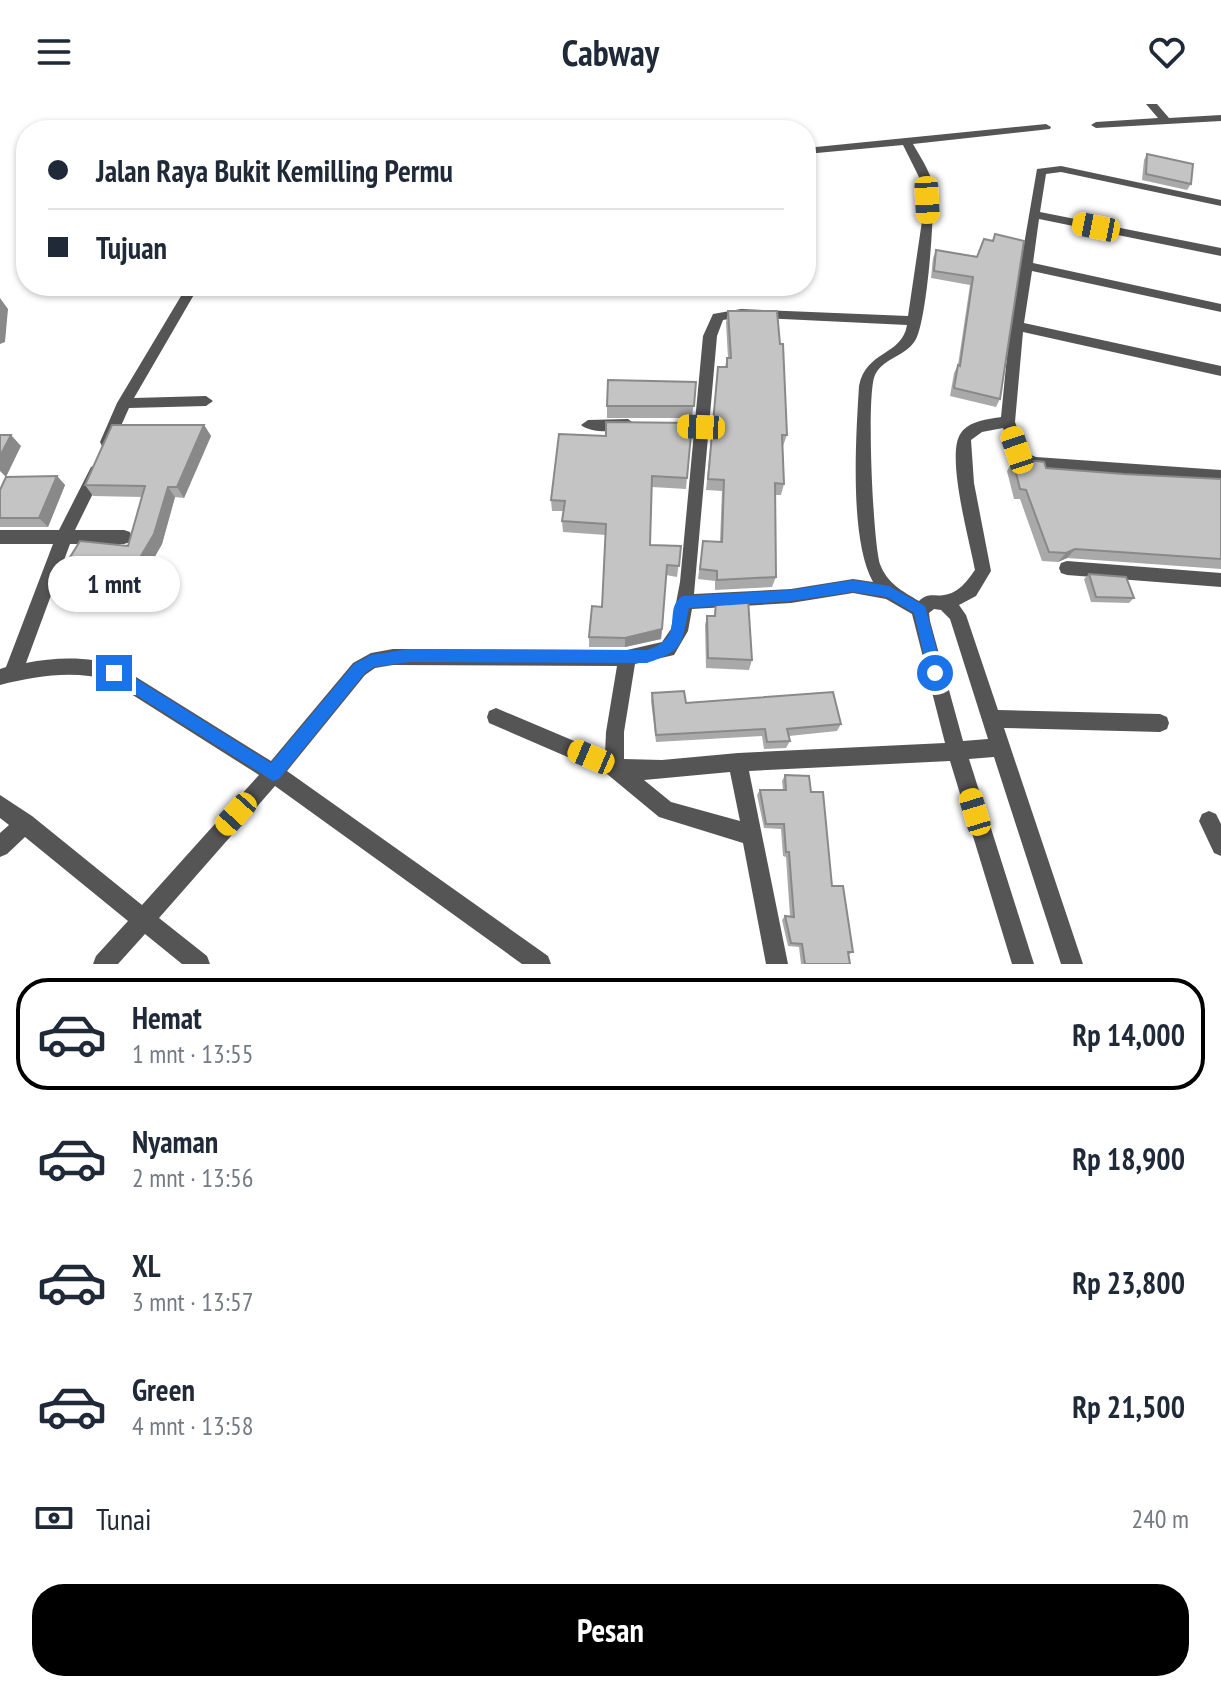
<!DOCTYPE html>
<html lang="id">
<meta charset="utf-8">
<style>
:root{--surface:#fff;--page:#f2f2f3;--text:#1f2937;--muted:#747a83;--line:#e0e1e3;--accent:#000}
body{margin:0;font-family:"PT Sans Narrow",sans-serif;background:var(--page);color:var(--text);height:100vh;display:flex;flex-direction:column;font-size:30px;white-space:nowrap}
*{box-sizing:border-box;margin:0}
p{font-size:26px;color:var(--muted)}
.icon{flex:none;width:44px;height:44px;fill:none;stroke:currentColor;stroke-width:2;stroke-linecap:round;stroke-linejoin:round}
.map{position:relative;height:860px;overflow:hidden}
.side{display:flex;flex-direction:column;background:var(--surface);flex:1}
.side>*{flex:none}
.guide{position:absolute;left:16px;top:16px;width:800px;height:176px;border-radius:32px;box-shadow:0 2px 6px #0004;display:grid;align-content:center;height:176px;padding:0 32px;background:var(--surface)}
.end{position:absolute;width:36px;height:36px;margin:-18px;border:10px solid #1a73e8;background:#fff;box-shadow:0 0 0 4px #fff}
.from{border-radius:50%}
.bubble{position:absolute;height:56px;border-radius:28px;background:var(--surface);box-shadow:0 2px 6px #0004;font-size:26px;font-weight:600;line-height:56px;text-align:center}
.car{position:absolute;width:24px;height:48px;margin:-24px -12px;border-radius:10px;box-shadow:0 0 6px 2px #0007;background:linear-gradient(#f5c518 24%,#345 0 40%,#f5c518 0 76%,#345 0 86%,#f5c518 0)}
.guide b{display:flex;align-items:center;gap:28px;height:76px;font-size:30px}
.guide b+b{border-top:2px solid var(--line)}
.guide i{width:20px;height:20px;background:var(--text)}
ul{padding:14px 0 0;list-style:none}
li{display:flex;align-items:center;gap:24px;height:112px;margin:0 16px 12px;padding:0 16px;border:4px solid transparent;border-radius:32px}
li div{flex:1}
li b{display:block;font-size:30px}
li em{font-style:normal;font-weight:600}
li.on{border-color:var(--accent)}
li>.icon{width:72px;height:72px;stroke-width:1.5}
.pay{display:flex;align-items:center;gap:20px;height:88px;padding:0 32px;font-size:30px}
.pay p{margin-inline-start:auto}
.button{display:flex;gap:16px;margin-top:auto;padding:16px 32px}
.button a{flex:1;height:92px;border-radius:32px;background:var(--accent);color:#fff;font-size:32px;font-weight:600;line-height:92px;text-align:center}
header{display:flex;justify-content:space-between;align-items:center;height:104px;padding:0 32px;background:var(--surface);font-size:36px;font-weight:600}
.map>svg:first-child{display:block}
</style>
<header><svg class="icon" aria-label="menu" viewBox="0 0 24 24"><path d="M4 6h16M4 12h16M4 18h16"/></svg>Cabway<svg class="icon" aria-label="heart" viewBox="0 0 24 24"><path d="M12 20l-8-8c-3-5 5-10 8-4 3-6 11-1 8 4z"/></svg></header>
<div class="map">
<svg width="1221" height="860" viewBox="0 0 1221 860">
<rect width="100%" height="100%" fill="#fff"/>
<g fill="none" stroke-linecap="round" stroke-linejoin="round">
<!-- minor -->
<g fill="#555" fill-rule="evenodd">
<path d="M1146 0H1157L1169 14 1221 11V17L1096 24 1091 21 1096 18 1158 14Z"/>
<path d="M1046 20 1051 23 1050 25 913 40C919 51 929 65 932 78 936 102 927 215 916 235 907 252 883 254 875 271 866 290 873 438 880 460 887 479 902 487 919 497 929 488 933 493 944 491 959 489 967 477 975 466 970 438 945 350 961 329 969 317 988 315 1001 313L1010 222 1037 65 1061 62 1221 96V102L1061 68 1046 70 1040 108 1221 144V152L1039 115 1033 159 1221 200V208L1032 167 1024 219 1221 262V272L1023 228 1015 318 1026 349 1036 353 1221 366V378L1034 365 1016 357 1003 324 982 328 971 336 974 379 991 467 976 492 959 501 966 511 998 606 1160 610 1167 613 1169 619 1167 625 1160 628 1004 624 1083 860H1061L994 653 969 655 1034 860H1012L950 657 749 667 788 860H766L743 739 659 713 607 670 489 619 487 613 489 607 496 604 605 650 606 628 617 562 393 561 375 564 365 571 287 667 548 852 551 860H522L275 682 159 814 207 852 210 860H182L145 830 118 860H93L96 852 128 817 25 733 7 750 0 753V729L9 721 0 714V691L32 712 142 801 259 671 109 576C73 566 36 572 0 581V565L6 563 53 440H0V426H59L91 363 96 361 104 367 75 426H124L130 428 132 433 130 438 124 440H70L26 559C57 553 90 552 120 563L271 657 353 559 371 549 393 545 627 546 662 538 671 525 680 478 703 232 713 210 741 205 908 212 922 117 920 75 903 41 806 50V44ZM741 213 907 221C902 252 866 246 859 282 856 332 849 435 873 478L853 475 791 485 694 490 717 232 723 216ZM853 489 886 495 912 510 945 639 738 649 662 656 624 655V628L635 560 674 551 688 527 692 505 791 499ZM934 505 941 506 950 515 988 635 963 637 930 517 929 509ZM730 668 740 717 671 698 644 676Z"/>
<path d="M187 182H199L134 294 206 292 213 297 206 302 129 304 112 342H102L100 338 117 299Z"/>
<path d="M628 315 635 320C625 329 591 330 581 321L588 316Z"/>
<path d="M1067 457 1221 469V483L1067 471 1061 469 1059 464 1061 459Z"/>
<path d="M1209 707 1216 710 1221 720V752L1214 749 1199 717 1202 710Z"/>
</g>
</g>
<!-- wall -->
<g fill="#a9a9a9">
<path d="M1147 50 1191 80 1187 86 1142 76 1144 56Z"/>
<path d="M984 135 1000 295 996 303 950 292 954 269 958 261 970 181 931 174 933 154 936 146 977 152Z"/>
<path d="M728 207 787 331 783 342 784 380 781 391H775L776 473 772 483 715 486V477L698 475 703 437 720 438 722 387 706 386 718 263H725L727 254H728L726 219Z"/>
<path d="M696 278 692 314H607V302Z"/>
<path d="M692 319 686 385 652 383 650 441 681 442 677 473 666 471 661 535 625 543H589V533L602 503 606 431 563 428 562 417 564 407H552L551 396 606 332Z"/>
<path d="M204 321 211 332 184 394 175 393 162 440 134 489 69 481 59 471 128 442 142 393 93 392 85 381Z"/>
<path d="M1013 357 1046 364 1124 370 1221 375V465L1067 454 1058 458 1042 457 1020 395H1014L1007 367Z"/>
<path d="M57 372 65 381 48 423H0V386Z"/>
<path d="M1089 470 1134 494 1129 499 1091 498 1084 475Z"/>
<path d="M716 497 752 556 749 566 706 564 705 521 707 512H714Z"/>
<path d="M652 589 686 599 841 620 837 627 789 632 790 637 786 644 764 645 762 632 656 638 651 597Z"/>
<path d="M785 671 811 688 832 782 853 848 848 851 850 860H801L799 843 788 842 782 816 785 812H790L786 753 783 752 781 725 764 724 757 691 760 686H783L782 677Z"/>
</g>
<!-- shaded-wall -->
<g fill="#898989">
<path d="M0 194 8 205 5 238 0 240Z"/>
<path d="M204 321 211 332 184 394 177 383Z"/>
<path d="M11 331 21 342 6 373 0 367V352Z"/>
<path d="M57 372 65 381 48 423 39 414Z"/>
<path d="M168 383 175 393 162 440 134 489 125 479Z"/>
<path d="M1075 445 1067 454 1058 458 1066 449Z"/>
<path d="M662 525 661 535 625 543V534Z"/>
</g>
<!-- building -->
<g fill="#c4c4c4" stroke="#898989" stroke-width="2">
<path d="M1147 50 1193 60 1191 80 1146 70Z"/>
<path d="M995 130 1024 137 1000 295 954 284 958 261 960 262 973 173 934 167 936 146 977 153 984 135 993 137Z"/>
<path d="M728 207H777L780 240H783L787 331H782L784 380 775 379 776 473 717 476V467L700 465 703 437 722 438 724 376 708 375 718 263H727V254H731Z"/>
<path d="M608 276 696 278 694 302H607Z"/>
<path d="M606 318 692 319 687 374 652 372 650 441 681 442 679 462 667 461 662 525 625 534 589 533 592 502 602 503 606 420 562 417 565 397 551 396 559 330 606 332Z"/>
<path d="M112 321H204L177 383H168L154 430 125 479 59 471 80 437 128 442 145 382 85 381Z"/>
<path d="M0 331H11L0 352Z"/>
<path d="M1013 357H1036L1044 358 1046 364 1124 370 1221 375V455L1075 445 1066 449 1049 448 1026 386 1020 385Z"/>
<path d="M57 372 39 414H0V386L6 373Z"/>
<path d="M1089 470 1126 473 1134 494 1096 493Z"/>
<path d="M748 495 752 556 708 554 707 512H715L716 497Z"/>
<path d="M684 587 686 599 833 588 841 620 787 625 790 637 767 638 765 625 656 631 652 589Z"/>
<path d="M785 671 809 672 811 688H823L832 782H843L853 848H848L850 860H805L802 840 791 839 785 812 794 813 789 748H786L784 720H766L760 686H786Z"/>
</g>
<!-- route -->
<path fill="#1a73e8" d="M853 476 889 482 925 502 943 569 941 574 935 576 928 569 914 509 887 493 853 488 791 497 689 504C681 541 685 546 647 559L409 558 374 563 365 569 279 675 273 677 109 574 107 569 109 564H119L271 659 354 560 371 551 409 545 647 546C688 533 661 505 683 492L791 486Z"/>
</svg>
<i class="end from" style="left:935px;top:569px"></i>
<i class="end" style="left:114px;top:569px"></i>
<div class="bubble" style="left:48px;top:452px;width:132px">1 mnt</div>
<i class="car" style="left:927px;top:96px;rotate:177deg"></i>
<i class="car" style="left:1096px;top:123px;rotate:281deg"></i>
<i class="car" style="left:701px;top:323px;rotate:272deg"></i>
<i class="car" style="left:1017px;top:346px;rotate:341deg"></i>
<i class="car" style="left:591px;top:653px;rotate:293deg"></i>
<i class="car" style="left:975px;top:708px;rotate:343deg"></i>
<i class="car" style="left:236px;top:710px;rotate:222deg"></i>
<div class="guide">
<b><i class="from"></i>Jalan Raya Bukit Kemilling Permu</b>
<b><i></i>Tujuan</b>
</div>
</div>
<section class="side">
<ul>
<li class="on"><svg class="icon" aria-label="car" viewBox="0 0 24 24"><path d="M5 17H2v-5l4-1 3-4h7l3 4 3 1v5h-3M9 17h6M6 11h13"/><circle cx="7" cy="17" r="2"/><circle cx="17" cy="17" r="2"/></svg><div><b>Hemat</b><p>1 mnt · 13:55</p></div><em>Rp 14,000</em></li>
<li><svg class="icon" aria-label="car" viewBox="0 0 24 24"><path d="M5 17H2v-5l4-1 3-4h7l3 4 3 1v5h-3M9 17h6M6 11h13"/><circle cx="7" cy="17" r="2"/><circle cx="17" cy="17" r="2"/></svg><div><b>Nyaman</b><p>2 mnt · 13:56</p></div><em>Rp 18,900</em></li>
<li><svg class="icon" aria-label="car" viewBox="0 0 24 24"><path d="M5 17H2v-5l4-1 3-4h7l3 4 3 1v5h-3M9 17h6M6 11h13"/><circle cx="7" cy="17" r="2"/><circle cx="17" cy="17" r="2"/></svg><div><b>XL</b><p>3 mnt · 13:57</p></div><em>Rp 23,800</em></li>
<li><svg class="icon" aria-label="car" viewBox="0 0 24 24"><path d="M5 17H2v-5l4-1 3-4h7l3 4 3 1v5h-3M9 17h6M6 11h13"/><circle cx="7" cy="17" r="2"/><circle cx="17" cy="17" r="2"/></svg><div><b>Green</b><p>4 mnt · 13:58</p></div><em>Rp 21,500</em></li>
</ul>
<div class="pay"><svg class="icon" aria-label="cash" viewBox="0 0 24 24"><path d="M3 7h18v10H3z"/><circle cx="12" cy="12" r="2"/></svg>Tunai<p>240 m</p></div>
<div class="button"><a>Pesan</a></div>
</section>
